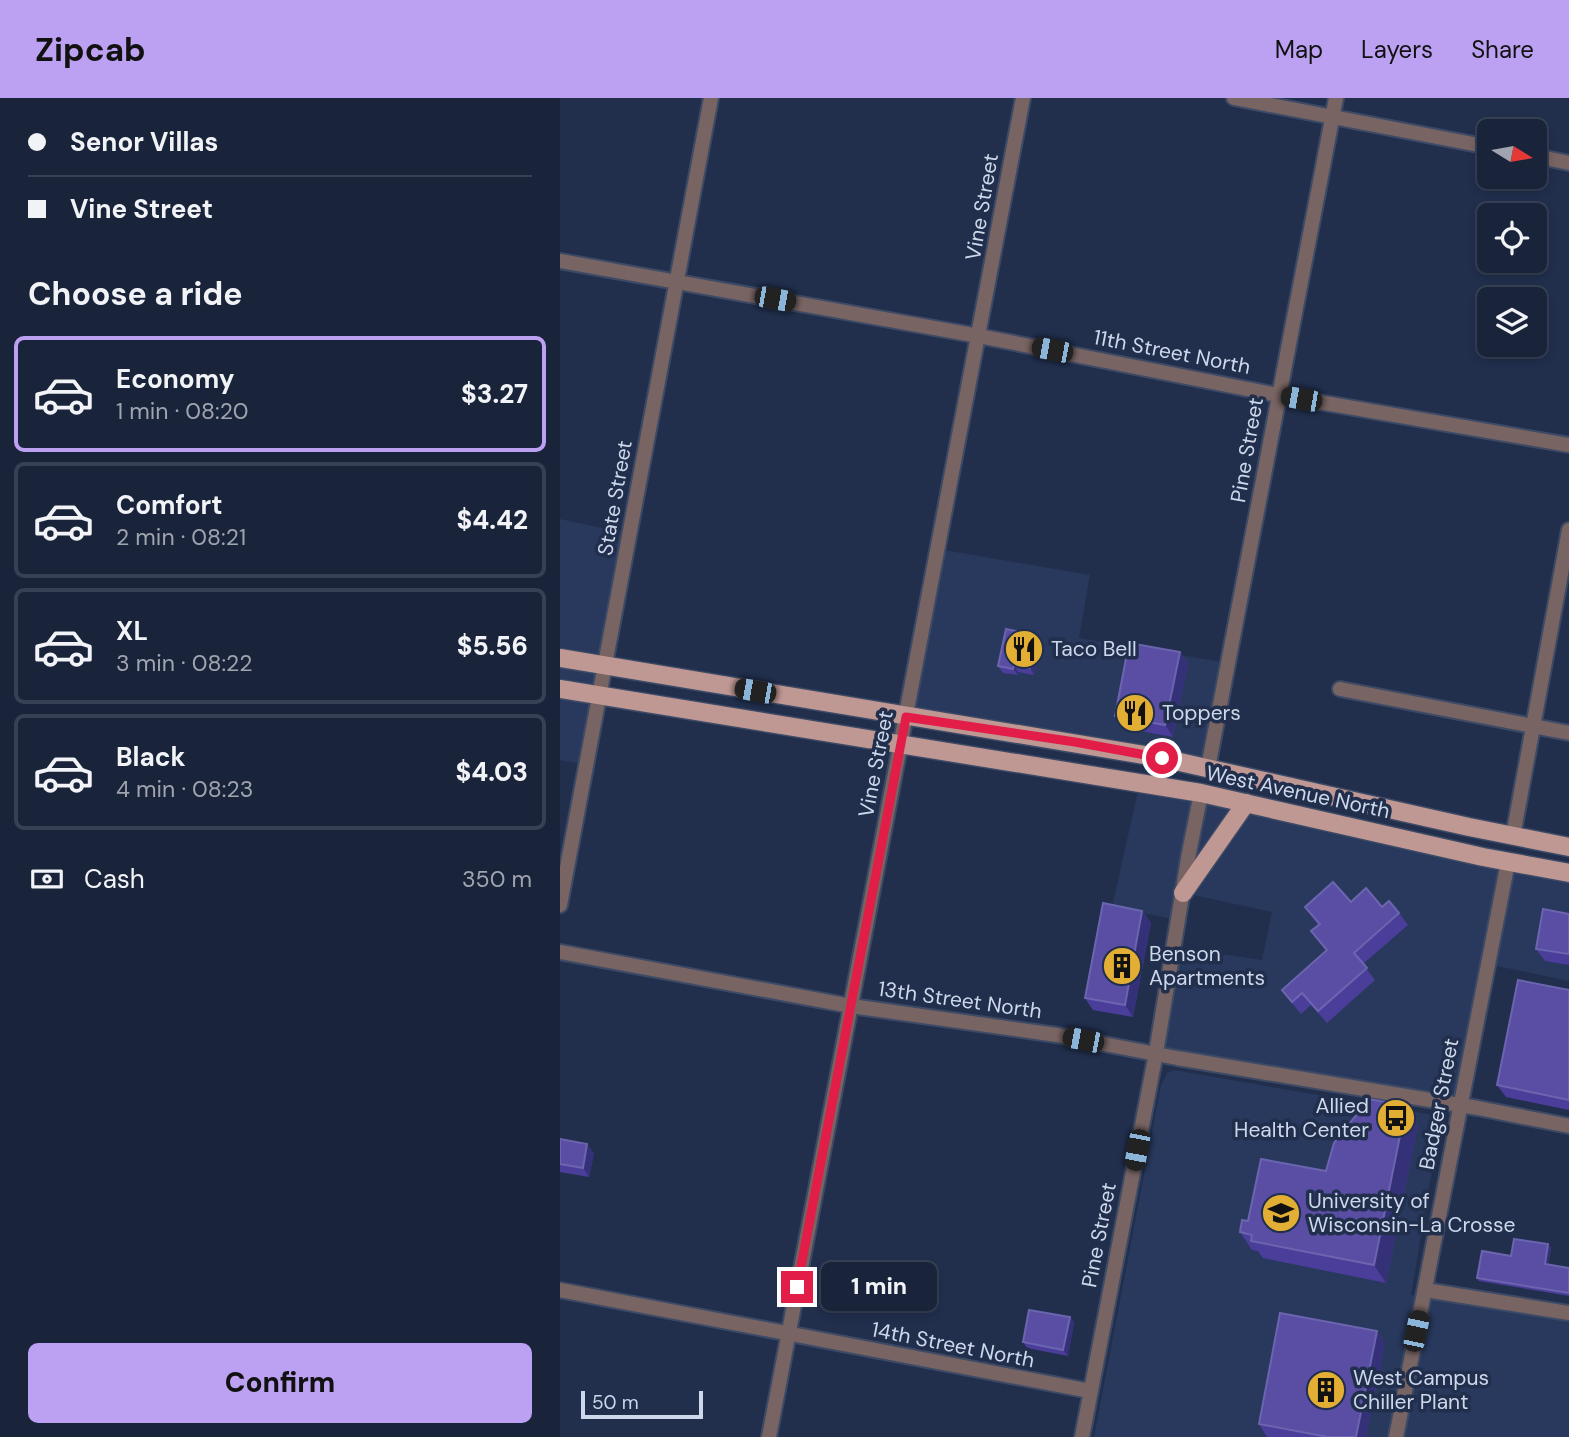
<!DOCTYPE html>
<meta charset="utf-8">
<style>
:root{--surface:#19233a;--page:#222b42;--text:#f1f3f6;--muted:#9fa4af;--line:#374054;--accent:#bca0f2}
body{margin:0;font-family:"DM Sans",sans-serif;background:var(--page);color:var(--text);height:100vh;display:flex;flex-direction:column;font-size:26px;white-space:nowrap}
*{box-sizing:border-box;margin:0}
p{font-size:23px;color:var(--muted)}
.icon{flex:none;width:38px;height:38px;fill:none;stroke:currentColor;stroke-width:2;stroke-linecap:round;stroke-linejoin:round}
.map{position:relative;flex:1;overflow:hidden}
.drawer{display:flex;flex-direction:column;background:var(--surface);width:560px}
.drawer>*{flex:none}
.top-card{display:grid;align-content:center;height:154px;padding:0 28px;background:var(--surface)}
.needle{width:46px;rotate:101deg}
.buttons{position:absolute;left:917px;top:21px;display:grid;gap:14px}
.buttons a{display:grid;place-items:center;width:70px;height:70px;border-radius:10px;background:var(--surface);box-shadow:0 4px 10px #0003,0 0 0 2px var(--line);font-size:35px}
.scale{position:absolute;left:21px;bottom:18px;width:122px;box-sizing:border-box;padding-left:7px;border:4px solid #ced8eb;border-top:0;font-size:19px;line-height:24px;white-space:nowrap;color:#ced8eb;-webkit-text-stroke:5px #212f4d;paint-order:stroke}
.end{position:absolute;width:32px;height:32px;margin:-16px;border:9px solid #e11d48;background:#fff;box-shadow:0 0 0 4px #fff}
.from{border-radius:50%}
.bubble{position:absolute;height:49px;border-radius:10px;background:var(--surface);box-shadow:0 4px 10px #0003,0 0 0 2px var(--line);font-size:23px;font-weight:800;line-height:49px;text-align:center}
.car{position:absolute;width:21px;height:42px;margin:-21px -10px;border-radius:9px;box-shadow:0 0 5px 2px #0007;background:linear-gradient(#222 24%,#8ab4d8 0 40%,#222 0 76%,#8ab4d8 0 86%,#222 0)}
.top-card b{display:flex;align-items:center;gap:24px;height:66px;font-size:26px}
.top-card b+b{border-top:2px solid var(--line)}
.top-card i{width:18px;height:18px;background:var(--text)}
ul{padding:0;list-style:none}
li{display:flex;align-items:center;gap:21px;height:116px;margin:0 14px 10px;padding:0 14px;border:4px solid var(--line);border-radius:10px}
li div{flex:1}
li b{display:block;font-size:26px}
li em{font-style:normal;font-weight:800}
li.active{border-color:var(--accent)}
li>.icon{width:63px;height:63px;stroke-width:1.5}
h2{padding:0 28px;font-size:32px;line-height:84px}
.pay{display:flex;align-items:center;gap:18px;height:77px;padding:0 28px;font-size:26px}
.pay p{margin-inline-start:auto}
.primary-button{display:flex;gap:14px;margin-top:auto;padding:14px 28px}
.primary-button a{flex:1;height:80px;border-radius:10px;background:var(--accent);color:#111;font-size:28px;font-weight:800;line-height:80px;text-align:center}
header{display:flex;align-items:center;gap:42px;box-sizing:border-box;height:98px;padding:0 35px;background:var(--accent);color:#111}
header strong{font-size:33px}
nav{display:flex;gap:38px;margin-inline-start:auto;font-size:24px}
main{display:flex;flex:1;min-height:0}
.map>svg:first-child{display:block}
</style>
<header>
<strong>Zipcab</strong>
<nav><a>Map</a><a>Layers</a><a>Share</a></nav>
</header>
<main>
<section class="drawer">
<div class="top-card">
<b><i class="from"></i>Senor Villas</b>
<b><i></i>Vine Street</b>
</div>
<h2>Choose a ride</h2>
<ul>
<li class="active"><svg class="icon" aria-label="car" viewBox="0 0 24 24"><path d="M5 17H2v-5l4-1 3-4h7l3 4 3 1v5h-3M9 17h6M6 11h13"/><circle cx="7" cy="17" r="2"/><circle cx="17" cy="17" r="2"/></svg><div><b>Economy</b><p>1 min · 08:20</p></div><em>$3.27</em></li>
<li><svg class="icon" aria-label="car" viewBox="0 0 24 24"><path d="M5 17H2v-5l4-1 3-4h7l3 4 3 1v5h-3M9 17h6M6 11h13"/><circle cx="7" cy="17" r="2"/><circle cx="17" cy="17" r="2"/></svg><div><b>Comfort</b><p>2 min · 08:21</p></div><em>$4.42</em></li>
<li><svg class="icon" aria-label="car" viewBox="0 0 24 24"><path d="M5 17H2v-5l4-1 3-4h7l3 4 3 1v5h-3M9 17h6M6 11h13"/><circle cx="7" cy="17" r="2"/><circle cx="17" cy="17" r="2"/></svg><div><b>XL</b><p>3 min · 08:22</p></div><em>$5.56</em></li>
<li><svg class="icon" aria-label="car" viewBox="0 0 24 24"><path d="M5 17H2v-5l4-1 3-4h7l3 4 3 1v5h-3M9 17h6M6 11h13"/><circle cx="7" cy="17" r="2"/><circle cx="17" cy="17" r="2"/></svg><div><b>Black</b><p>4 min · 08:23</p></div><em>$4.03</em></li>
</ul>
<div class="pay"><svg class="icon" aria-label="cash" viewBox="0 0 24 24"><path d="M3 7h18v10H3z"/><circle cx="12" cy="12" r="2"/></svg>Cash<p>350 m</p></div>
<div class="primary-button"><a>Confirm</a></div>
</section>
<div class="map">
<svg width="1009" height="1339" viewBox="0 0 1009 1339">
<rect width="100%" height="100%" fill="#212f4d"/>
<!-- built -->
<g fill="#28395d">
<path d="M0 421 70 436 27 667 0 662Z"/>
<path d="M378 451 530 477 519 540 668 565 648 670 346 619Z"/>
<path d="M580 684 1009 771V883L928 866 900 1008 596 955 613 849 702 862 712 814 624 795 618 822 552 809Z"/>
<path d="M614 972 879 1018 880 1025 851 1197 1009 1223V1339H534L601 987 607 975Z"/>
</g>
<g fill="none" stroke-linecap="round" stroke-linejoin="round">
<!-- street casing -->
<g stroke="#3d4a66" stroke-width="18">
<g id="street">
<path d="M674 0 929 49"/>
<path d="M975 58 1009 65"/>
<path d="M0 163 419 238 718 297 1009 347"/>
<path d="M780 591 1009 635"/>
<path d="M648 670 776 0"/>
<path d="M953 738 1009 432"/>
<path d="M0 807 151 0"/>
<path d="M0 854 291 908 497 937 617 960 918 1010 1009 1028"/>
<path d="M0 1192 530 1293"/>
<path d="M865 1192 1009 1215"/>
<path d="M209 1339 463 0"/>
<path d="M522 1339 596 955 629 755 641 695"/>
<path d="M836 1339 948 764"/>
</g>
</g>
<!-- primary casing -->
<g stroke="#3d4a66" stroke-width="21">
<g id="primary">
<path d="M0 560 602 660 909 729 1009 749"/>
<path d="M0 591 641 695 923 759 1009 775"/>
<path d="M623 795 686 705"/>
</g>
</g>
<!-- street -->
<use href="#street" stroke="#786462" stroke-width="14"/>
<!-- primary -->
<use href="#primary" stroke="#bf9793" stroke-width="18"/>
</g>
<!-- wall -->
<g fill="#4b3e9b">
<path d="M481 543 474 577 458 574V577L443 575 438 568Z"/>
<path d="M620 554 628 566 613 639 564 630 555 618Z"/>
<path d="M791 804 822 809 839 815 848 827 803 866 815 882 767 925 751 907 741 916 731 904 722 892 766 853 751 833 758 827 745 809Z"/>
<path d="M582 813 591 825 573 919 533 912 525 900Z"/>
<path d="M1009 816V867L985 863 976 851Z"/>
<path d="M1009 892V1012L946 999 937 987Z"/>
<path d="M858 1026 826 1185 703 1160 698 1153 692 1152 680 1134 766 1073Z"/>
<path d="M0 1041 34 1055 29 1079 0 1074Z"/>
<path d="M988 1146 991 1150 988 1167 1009 1170V1198L919 1183 917 1180 951 1158Z"/>
<path d="M510 1219 514 1225 508 1258 467 1250 463 1244Z"/>
<path d="M817 1233 825 1245 806 1339H707L699 1326Z"/>
</g>
<!-- shaded-wall -->
<g fill="#343178">
<path d="M476 537 481 543 474 577 470 570Z"/>
<path d="M620 554 628 566 613 639 605 627Z"/>
<path d="M454 567 458 574V577L453 571Z"/>
<path d="M582 813 591 825 573 919 565 907Z"/>
<path d="M846 1008 858 1026 826 1185 814 1167Z"/>
<path d="M27 1046 34 1055 29 1079 23 1070Z"/>
<path d="M988 1146 991 1150 988 1169 985 1166Z"/>
<path d="M510 1219 514 1225 508 1258 503 1252Z"/>
<path d="M817 1233 825 1245 806 1339H796Z"/>
</g>
<!-- building -->
<g fill="#594ea4" stroke="#6b64af" stroke-width="2">
<path d="M446 531 476 537 470 570 454 567 453 571 438 568Z"/>
<path d="M569 545 620 554 605 627 555 618Z"/>
<path d="M773 784 791 804 806 790 822 809 829 803 839 815 794 855 807 870 758 913 742 895 732 904 722 892 767 852 751 833 760 826 745 809Z"/>
<path d="M543 805 582 813 565 907 525 900Z"/>
<path d="M983 811 1009 816V856L976 851Z"/>
<path d="M958 882 1009 892V1002L937 987Z"/>
<path d="M809 1001 846 1008 814 1167 691 1143 692 1137 680 1134 682 1122 688 1123 701 1061 766 1073 774 1045Z"/>
<path d="M0 1041 27 1046 23 1070 0 1066Z"/>
<path d="M954 1141 988 1146 985 1166 1009 1170V1195L917 1180 922 1153 951 1158Z"/>
<path d="M469 1212 510 1219 503 1252 463 1244Z"/>
<path d="M720 1215 817 1233 796 1339H768L699 1326Z"/>
</g>
<g fill="none" stroke-linecap="round" stroke-linejoin="round">
<!-- route -->
<path stroke="#e11d48" stroke-width="9" d="M237 1189 346 619 515 644 602 660"/>
</g>
<!-- icons -->
<defs>
<g id="restaurant-disc" transform="scale(2.0125)"><circle r="9.5" fill="#e3ae34" stroke="#212f4d"/><path d="M-5-6h1v4h1v-4h1v4h1v-4h1v5L-1.5 .5V6h-2V.5L-5-1ZM5-6V6H3V1.5H1.5Q1.5-4 5-6Z" fill="#111"/></g>
<g id="building-disc" transform="scale(2.0125)"><circle r="9.5" fill="#e3ae34" stroke="#212f4d"/><path d="M-4-6H4V6H1V3H-1V6H-4ZM-2.5-4.3h1.7v1.8h-1.7ZM.8-4.3h1.7v1.8H.8ZM-2.5-1h1.7V.8h-1.7ZM.8-1h1.7V.8H.8Z" fill="#111"/></g>
<g id="bus-disc" transform="scale(2.0125)"><circle r="9.5" fill="#e3ae34" stroke="#212f4d"/><path d="M-5-6H5V4H4V6H2V4H-2V6H-4V4H-5ZM-3.5-4V0h7V-4ZM-3.5 1.2v1.5H-2V1.2ZM2 1.2v1.5H3.5V1.2Z" fill="#111"/></g>
<g id="university-disc" transform="scale(2.0125)"><circle r="9.5" fill="#e3ae34" stroke="#212f4d"/><path d="M0-5L7-2L0 1L-7-2ZM-4 1L0 2.5L4 1V4Q0 6-4 4Z" fill="#111"/></g>
</defs>
<g fill-rule="evenodd">
<use href="#restaurant-disc" x="464" y="551"/>
<use href="#restaurant-disc" x="575" y="615"/>
<use href="#building-disc" x="562" y="868"/>
<use href="#bus-disc" x="836" y="1020"/>
<use href="#university-disc" x="721" y="1115"/>
<use href="#building-disc" x="766" y="1292"/>
</g>
<g text-anchor="middle" stroke-width="7" stroke-linejoin="round" paint-order="stroke">
<!-- street labels -->
<g font-size="21" fill="#ced8eb" stroke="#212f4d">
<text transform="translate(422 109) rotate(-80)" y="7">Vine Street</text>
<text transform="translate(612 254) rotate(11)" y="7">11th Street North</text>
<text transform="translate(687 352) rotate(-80)" y="7">Pine Street</text>
<text transform="translate(55 400) rotate(-80)" y="7">State Street</text>
<text transform="translate(316 666) rotate(-79)" y="7">Vine Street</text>
<text transform="translate(738 694) rotate(12)" y="7">West Avenue North</text>
<text transform="translate(400 902) rotate(8)" y="7">13th Street North</text>
<text transform="translate(879 1006) rotate(-79)" y="7">Badger Street</text>
<text transform="translate(539 1137) rotate(-79)" y="7">Pine Street</text>
<text transform="translate(393 1247) rotate(11)" y="7">14th Street North</text>
</g>
<!-- poi labels -->
<g font-size="21" fill="#ced8eb" stroke="#212f4d" text-anchor="start">
<text x="491" y="558">Taco Bell</text>
<text x="602" y="622">Toppers</text>
<text x="589" y="863">Benson<tspan x="589" dy="24">Apartments</tspan></text>
<text x="809" y="1015" text-anchor="end">Allied<tspan x="809" dy="24">Health Center</tspan></text>
<text x="748" y="1110">University of<tspan x="748" dy="24">Wisconsin-La Crosse</tspan></text>
<text x="793" y="1287">West Campus<tspan x="793" dy="24">Chiller Plant</tspan></text>
</g>
</g>
</svg>
<div class="buttons">
<a><svg class="needle" viewBox="-14 -14 28 28"><path d="M0-13l5 13h-10z" fill="#e53935"/><path d="M0 13l5-13h-10z" fill="#9fa4af"/></svg></a>
<a><svg class="icon" aria-label="locate" viewBox="0 0 24 24"><circle cx="12" cy="12" r="6"/><path d="M12 2v4M12 18v4M2 12h4M18 12h4"/></svg></a>
<a><svg class="icon" aria-label="layers" viewBox="0 0 24 24"><path d="M12 4l9 5-9 5-9-5zM3 14l9 5 9-5"/></svg></a>
</div>
<div class="scale">50 m</div>
<i class="end from" style="left:602px;top:660px"></i>
<i class="end" style="left:237px;top:1189px"></i>
<div class="bubble" style="left:261px;top:1164px;width:116px">1 min</div>
<i class="car" style="left:215px;top:201px;rotate:100deg"></i>
<i class="car" style="left:492px;top:252px;rotate:281deg"></i>
<i class="car" style="left:741px;top:301px;rotate:280deg"></i>
<i class="car" style="left:195px;top:593px;rotate:280deg"></i>
<i class="car" style="left:523px;top:942px;rotate:281deg"></i>
<i class="car" style="left:577px;top:1052px;rotate:191deg"></i>
<i class="car" style="left:856px;top:1233px;rotate:12deg"></i>
</div>
</main>
